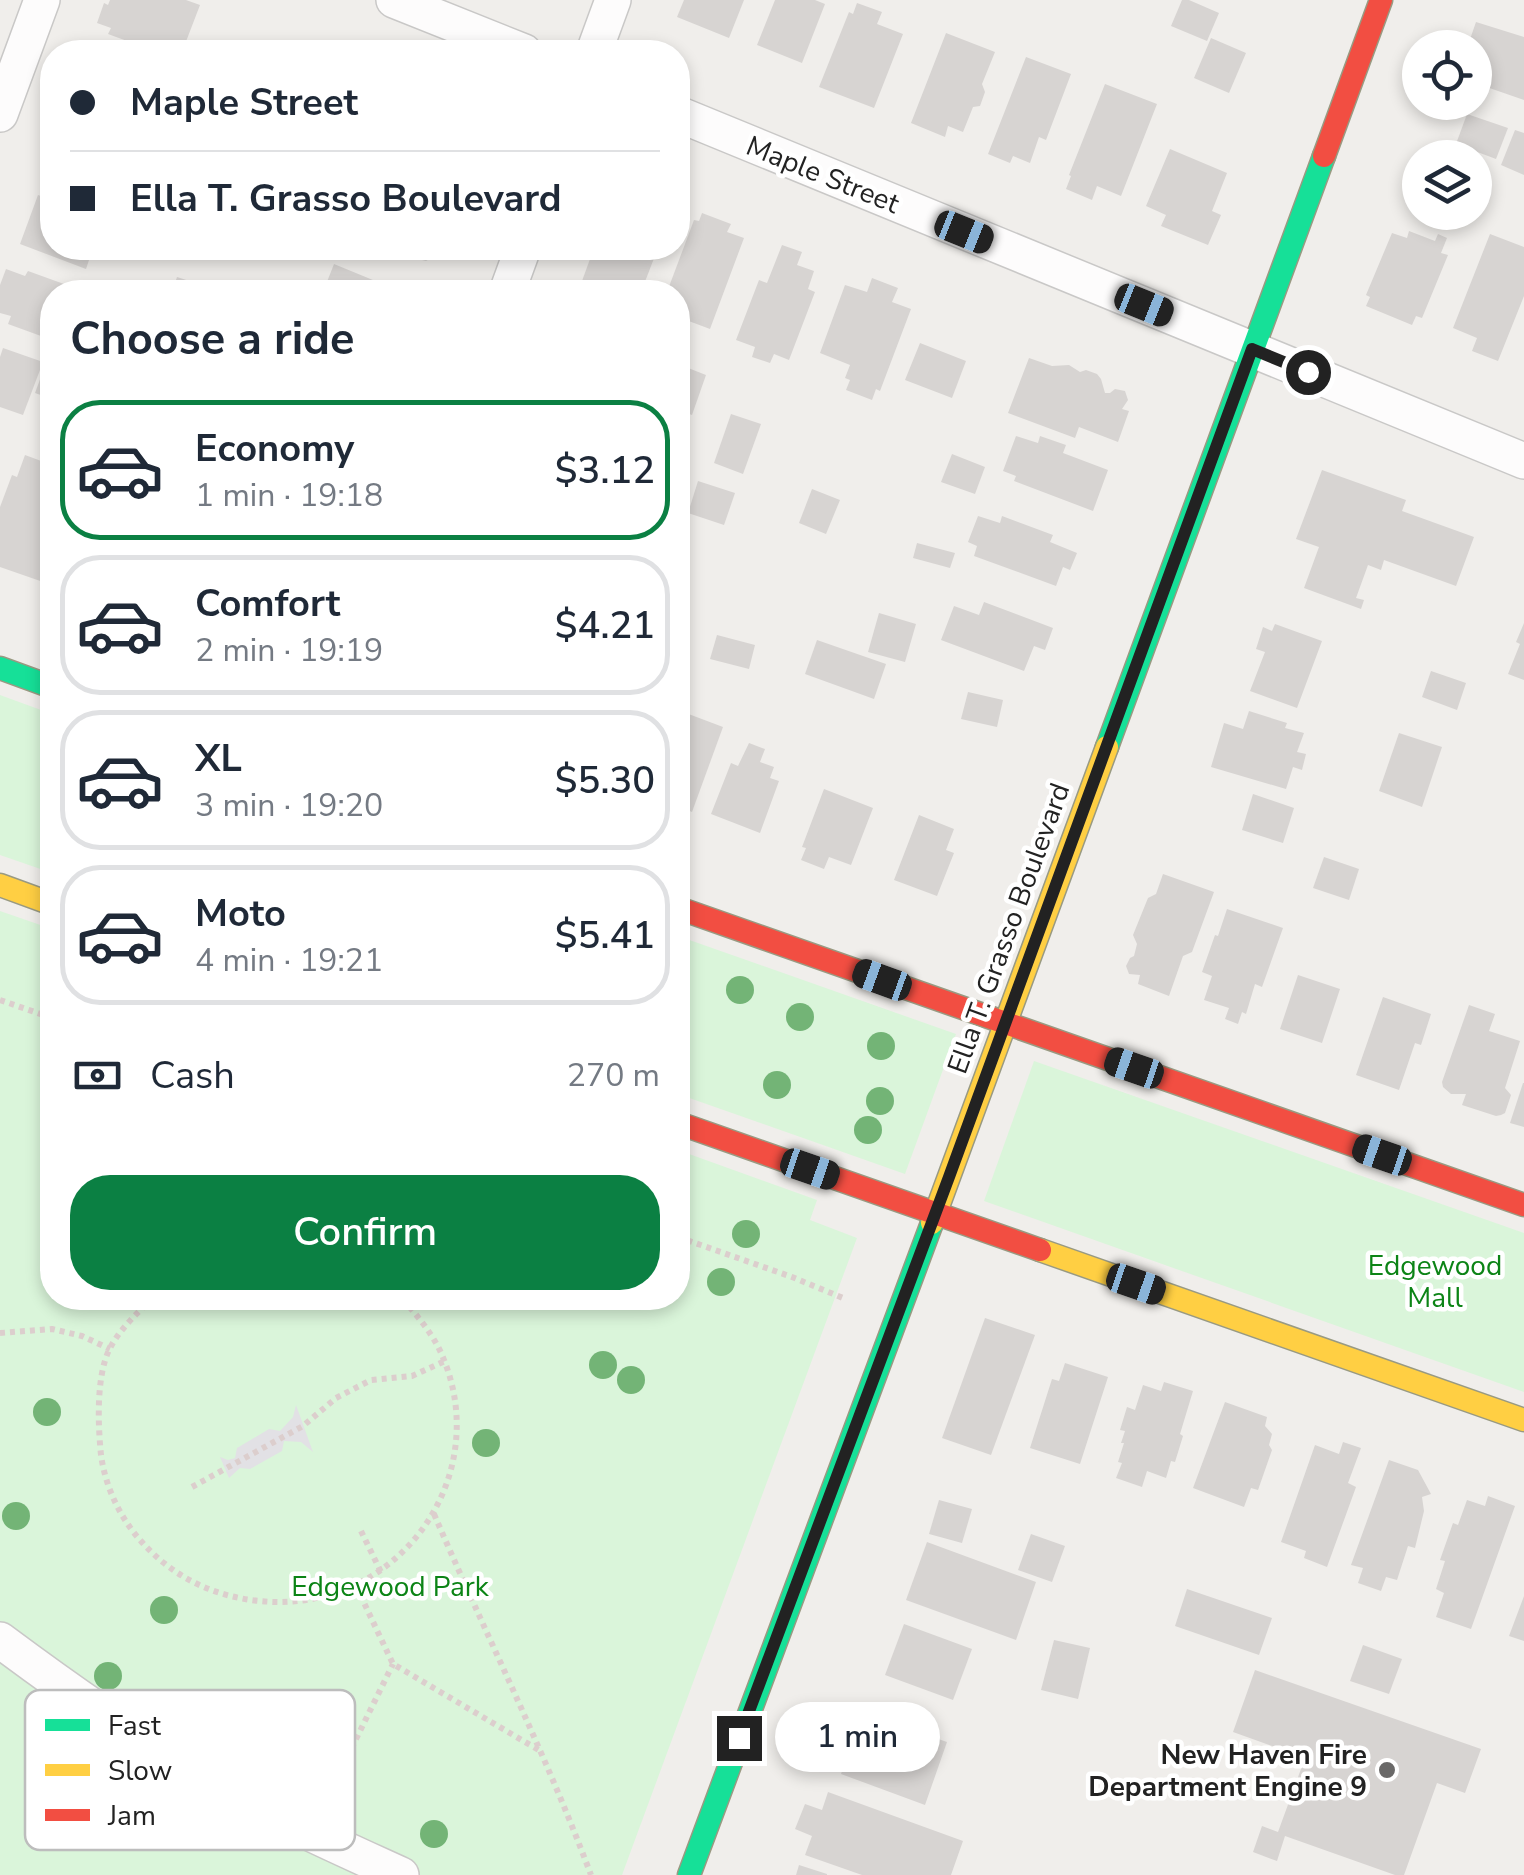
<!DOCTYPE html>
<meta charset="utf-8">
<style>
:root{--surface:#fff;--page:#f2f2f3;--text:#1f2937;--muted:#747a83;--line:#e0e1e3;--accent:#0b8043}
body{margin:0;font-family:"Nunito Sans",sans-serif;background:var(--page);color:var(--text);height:100vh;display:flex;flex-direction:column;font-size:38px;white-space:nowrap}
*{box-sizing:border-box;margin:0}
p{font-size:32px;color:var(--muted)}
.icon{flex:none;width:55px;height:55px;fill:none;stroke:currentColor;stroke-width:2;stroke-linecap:round;stroke-linejoin:round}
.map{position:relative;flex:1;overflow:hidden}
.panel{position:absolute;left:40px;top:280px;width:650px;height:1030px;display:flex;flex-direction:column;background:var(--surface);border-radius:40px;box-shadow:0 5px 15px #0003}
.panel>*{flex:none}
.top-card{position:absolute;left:40px;top:40px;width:650px;height:220px;border-radius:40px;box-shadow:0 5px 15px #0003;display:grid;align-content:center;height:220px;padding:0 30px;background:var(--surface)}
.tools{position:absolute;left:1402px;top:30px;display:grid;gap:20px}
.tools a{display:grid;place-items:center;width:90px;height:90px;border-radius:50%;background:var(--surface);box-shadow:0 5px 15px #0003;font-size:50px}
.end{position:absolute;width:45px;height:45px;margin:-22px;border:12px solid #222;background:#fff;box-shadow:0 0 0 5px #fff}
.from{border-radius:50%}
.bubble{position:absolute;height:70px;border-radius:35px;background:var(--surface);box-shadow:0 5px 15px #0003;font-size:32px;font-weight:600;line-height:70px;text-align:center}
.car{position:absolute;width:30px;height:60px;margin:-30px -15px;border-radius:12px;box-shadow:0 0 8px 2px #0007;background:linear-gradient(#222 24%,#8ab4d8 0 40%,#222 0 76%,#8ab4d8 0 86%,#222 0)}
.top-card b{display:flex;align-items:center;gap:35px;height:95px;font-size:38px}
.top-card b+b{border-top:2px solid var(--line)}
.top-card i{width:25px;height:25px;background:var(--text)}
ul{padding:0;list-style:none}
li{display:flex;align-items:center;gap:30px;height:140px;margin:0 20px 15px;padding:0 10px;border:5px solid var(--line);border-radius:40px}
li div{flex:1}
li b{display:block;font-size:38px}
li em{font-style:normal;font-weight:600}
li.active{border-color:var(--accent)}
li>.icon{width:90px;height:90px;stroke-width:1.5}
h2{padding:0 30px;font-size:45px;line-height:120px}
.pay{display:flex;align-items:center;gap:25px;height:110px;padding:0 30px;font-size:38px}
.pay p{margin-inline-start:auto}
.primary-button{display:flex;gap:20px;margin-top:auto;padding:20px 30px}
.primary-button a{flex:1;height:115px;border-radius:40px;background:var(--accent);color:#fff;font-size:40px;font-weight:600;line-height:115px;text-align:center}
.map>svg:first-child{display:block}
</style>
<div class="map">
<svg width="1524" height="1875" viewBox="0 0 1524 1875">
<rect width="100%" height="100%" fill="#f0eeeb"/>
<!-- park -->
<g fill="#daf5da">
<path d="M0 695 52 714V873L0 855Z"/>
<path d="M0 911 52 929V1298H678V1150L817 1200 810 1220 857 1238 622 1875H0Z"/>
<path d="M678 936 956 1034 905 1174 678 1094Z"/>
<path d="M1034 1061 1524 1233V1392L984 1201Z"/>
</g>
<!-- plaza -->
<path fill="#e2e1e5" d="M296 1405 313 1452 301 1442 284 1441 282 1451 250 1469 240 1468 229 1478 220 1457 228 1460 235 1458 237 1448 269 1429 280 1431 293 1417Z"/>
<!-- building -->
<g fill="#d7d4d2">
<path d="M110 0H186L200 5 182 52H157L108 34 111 28 97 23 104 3 108 5Z"/>
<path d="M684 0H744L729 38 677 17Z"/>
<path d="M775 0H815L825 4 802 63 757 45Z"/>
<path d="M1182 0H1189L1219 13 1207 41 1171 26Z"/>
<path d="M857 3 882 12 877 24 903 34 874 108 819 87 849 12 853 14Z"/>
<path d="M1476 22 1524 37V100L1475 83V48H1467Z"/>
<path d="M946 33 995 52 982 84 985 92 980 106 973 107 963 132 948 126 945 137 911 123Z"/>
<path d="M1211 38 1246 53 1229 93 1194 78Z"/>
<path d="M1026 57 1071 74 1046 140 1039 137 1030 163 1013 156 1010 163 988 154Z"/>
<path d="M1105 84 1157 104 1121 196 1097 186 1092 200 1066 189 1071 176 1069 175Z"/>
<path d="M1467 114 1508 128 1496 159 1456 144Z"/>
<path d="M1515 130 1524 133V175L1501 165Z"/>
<path d="M1170 149 1227 173 1212 211 1221 215 1208 245 1161 226 1166 215 1146 206Z"/>
<path d="M38 195 52 200V248H112L107 260 91 254 86 269 20 244Z"/>
<path d="M702 213 731 224 727 232 744 238 710 329 678 317V292H667L694 220 699 221Z"/>
<path d="M1409 231 1435 241 1438 234 1447 238 1441 253 1448 255 1422 318 1416 316 1412 325 1366 306 1370 297 1366 295 1392 233 1407 238Z"/>
<path d="M1490 234 1524 247V296L1498 361 1472 351 1477 338 1453 328Z"/>
<path d="M782 245 802 252 797 265 814 271 808 289 815 292 789 360 774 354 770 363 752 357 755 347 736 340 759 280 767 283Z"/>
<path d="M376 248H436L434 256 426 261Z"/>
<path d="M594 248H658L641 292H578Z"/>
<path d="M334 264 385 285 383 290 390 292H323Z"/>
<path d="M6 269 25 276 28 271 86 292H52V340L8 324 11 316 0 313V285Z"/>
<path d="M177 277 224 292H172Z"/>
<path d="M872 278 898 288 892 302 911 309 880 391 876 389 872 400 846 390 850 380 845 378 850 365 820 353 845 285 867 292Z"/>
<path d="M920 343 966 361 952 398 905 380Z"/>
<path d="M3 348 43 362 23 415 0 407V357Z"/>
<path d="M1029 358 1052 366 1069 365 1080 372 1086 370 1097 374 1101 379 1105 393H1110L1115 389 1125 391 1128 400 1122 409 1129 411 1118 442 1079 427 1075 438 1008 413Z"/>
<path d="M46 363 52 365V399L35 393Z"/>
<path d="M678 364 706 375 692 415 678 410Z"/>
<path d="M731 414 761 424 743 474 714 463Z"/>
<path d="M1016 436 1038 443 1040 436 1066 445 1063 453 1108 470 1093 511 1014 481 1016 476 1003 471Z"/>
<path d="M952 454 985 467 975 494 941 482Z"/>
<path d="M25 455 52 465V569L51 568 46 583 0 567V507L12 475 17 477Z"/>
<path d="M1322 470 1406 500 1402 511 1474 537 1456 586 1384 560 1381 570 1368 565 1356 598 1364 600 1361 609 1304 588 1319 547 1296 539Z"/>
<path d="M698 481 735 493 724 525 688 513Z"/>
<path d="M812 489 840 500 826 534 799 523Z"/>
<path d="M978 516 1000 523 1002 516 1053 535 1050 542 1077 553 1070 570 1063 567 1056 586 974 556 977 546 968 542Z"/>
<path d="M917 543 955 553 950 568 913 558Z"/>
<path d="M984 602 1053 628 1045 650 1034 646 1024 671 941 640 954 606 979 615Z"/>
<path d="M879 613 916 624 905 662 868 652Z"/>
<path d="M1524 623V680L1508 674 1520 644 1516 642Z"/>
<path d="M1275 624 1322 641 1297 708 1250 691 1265 652 1256 649 1263 627 1272 631Z"/>
<path d="M717 635 755 645 749 669 710 659Z"/>
<path d="M817 640 886 664 874 699 805 674Z"/>
<path d="M1431 671 1466 683 1457 710 1422 697Z"/>
<path d="M968 692 1003 700 997 727 961 719Z"/>
<path d="M678 710 723 727 692 812 678 806Z"/>
<path d="M1249 711 1287 723 1285 728 1304 733 1297 752 1306 754 1302 770 1293 767 1286 789 1211 767 1224 723 1243 729Z"/>
<path d="M1399 733 1442 747 1422 807 1379 791Z"/>
<path d="M749 743 765 749 760 762 774 767 770 778 779 781 760 833 711 814 731 763 738 766Z"/>
<path d="M824 789 873 808 851 865 829 857 824 869 801 860 806 848 802 847Z"/>
<path d="M1253 794 1294 808 1283 843 1242 830Z"/>
<path d="M919 815 954 829 946 850 954 853 937 896 894 880Z"/>
<path d="M1324 857 1359 869 1349 900 1313 888Z"/>
<path d="M1163 874 1214 892 1192 952 1183 956 1169 996 1138 984 1140 975 1129 974 1126 966 1130 958 1134 956 1137 944 1133 935 1148 898 1156 894Z"/>
<path d="M1227 909 1283 928 1262 987 1255 984 1246 1014 1242 1012 1238 1024 1225 1019 1229 1008 1204 1000 1212 976 1202 972 1215 935 1218 936Z"/>
<path d="M1298 975 1340 989 1322 1043 1280 1029Z"/>
<path d="M1383 997 1431 1014 1421 1045 1415 1043 1399 1090 1356 1075Z"/>
<path d="M1469 1005 1495 1014 1489 1031 1520 1041 1505 1088 1511 1095 1505 1113 1501 1115 1496 1116 1462 1105 1466 1094H1451L1443 1087 1442 1082Z"/>
<path d="M1523 1083H1524V1127L1510 1123Z"/>
<path d="M985 1318 1035 1335 991 1455 942 1438Z"/>
<path d="M1065 1363 1108 1377 1080 1464 1030 1448 1052 1379 1059 1381Z"/>
<path d="M1164 1382 1193 1391 1180 1434 1183 1436 1175 1462 1171 1461 1166 1478 1147 1471 1142 1487 1116 1478 1122 1463 1118 1462 1124 1443H1121L1125 1431 1120 1430 1127 1407 1135 1410 1143 1385 1161 1391Z"/>
<path d="M1225 1402 1267 1417 1265 1426 1272 1434 1269 1445 1272 1450 1258 1490 1251 1488 1244 1507 1193 1488Z"/>
<path d="M1343 1442 1361 1448 1348 1483 1356 1487 1327 1567 1304 1558 1306 1551 1281 1542 1315 1445 1339 1454Z"/>
<path d="M1389 1460 1418 1470 1431 1494 1422 1497 1424 1511 1415 1548 1408 1546 1397 1580 1386 1577 1381 1591 1358 1583 1363 1568 1351 1565Z"/>
<path d="M1488 1496 1515 1506 1471 1629 1436 1617 1444 1593 1436 1589 1445 1561 1440 1560 1453 1523 1458 1525 1467 1500 1485 1506Z"/>
<path d="M939 1500 972 1509 962 1543 929 1534Z"/>
<path d="M1031 1534 1065 1546 1052 1582 1018 1570Z"/>
<path d="M927 1542 1036 1582 1016 1640 906 1600Z"/>
<path d="M1187 1589 1272 1618 1259 1655 1175 1626Z"/>
<path d="M1524 1596V1641L1509 1636Z"/>
<path d="M904 1624 972 1649 953 1700 885 1675Z"/>
<path d="M1054 1640 1090 1648 1078 1699 1041 1690Z"/>
<path d="M1363 1645 1402 1659 1389 1694 1350 1681Z"/>
<path d="M1255 1670 1481 1749 1465 1793 1437 1783 1404 1875H1395L1285 1836 1277 1861 1253 1852 1262 1826 1278 1832 1305 1758 1233 1732Z"/>
<path d="M863 1713 947 1742 925 1805 841 1774 847 1757 841 1755 853 1722 859 1725Z"/>
<path d="M828 1792 963 1841 951 1875H862L805 1855 812 1836 795 1829 805 1804 822 1810Z"/>
<path d="M799 1865 827 1874V1875H796Z"/>
</g>
<g fill="none" stroke-linecap="round" stroke-linejoin="round">
<!-- street casing -->
<g stroke="#c9c8c7" stroke-width="38">
<g id="street">
<path d="M394 0 524 52"/>
<path d="M594 52 613 0"/>
<path d="M0 114 42 0"/>
<path d="M678 114 1524 461"/>
<path d="M507 292 523 248"/>
<path d="M0 1640C63 1687 128 1733 195 1773 261 1812 331 1843 401 1875"/>
</g>
</g>
<!-- fast casing -->
<g stroke="#999a82" stroke-width="25">
<g id="fast">
<path d="M0 668 52 687"/>
<path d="M1107 747 1324 156"/>
<path d="M689 1875 932 1223"/>
</g>
</g>
<!-- slow casing -->
<g stroke="#999a82" stroke-width="25">
<g id="slow">
<path d="M0 885 52 904"/>
<path d="M932 1223 1107 747"/>
<path d="M1040 1250 1524 1420"/>
</g>
</g>
<!-- jam casing -->
<g stroke="#999a82" stroke-width="25">
<g id="jam">
<path d="M1324 156 1381 0"/>
<path d="M678 908 1524 1205"/>
<path d="M678 1123 1040 1250"/>
</g>
</g>
<!-- path -->
<g stroke="#dccecd" stroke-width="6" stroke-dasharray="5 5" stroke-linecap="butt">
<path d="M0 1000 52 1018"/>
<path d="M678 1237 792 1277 843 1298"/>
<path d="M153 1298C137 1313 119 1330 109 1350 96 1378 98 1425 101 1455 107 1498 130 1536 164 1563 196 1589 235 1601 276 1602 402 1604 491 1477 444 1360 435 1336 418 1317 402 1298"/>
<path d="M0 1333 52 1329 82 1336 110 1349"/>
<path d="M192 1487 303 1426 336 1398 371 1380 412 1376 445 1361"/>
<path d="M434 1514C486 1635 545 1752 591 1875"/>
<path d="M361 1531 381 1572"/>
<path d="M356 1586 393 1664 542 1752"/>
<path d="M325 1802 393 1664"/>
</g>
<!-- street -->
<use href="#street" stroke="#fdfcfc" stroke-width="35"/>
<!-- fast -->
<use href="#fast" stroke="#16e098" stroke-width="22"/>
<!-- slow -->
<use href="#slow" stroke="#ffcf43" stroke-width="22"/>
<!-- jam -->
<use href="#jam" stroke="#f24e42" stroke-width="22"/>
</g>
<!-- trees -->
<g fill="#73b476">
<circle cx="740" cy="990" r="14"/>
<circle cx="800" cy="1017" r="14"/>
<circle cx="881" cy="1046" r="14"/>
<circle cx="777" cy="1085" r="14"/>
<circle cx="880" cy="1101" r="14"/>
<circle cx="868" cy="1130" r="14"/>
<circle cx="746" cy="1234" r="14"/>
<circle cx="721" cy="1282" r="14"/>
<circle cx="603" cy="1365" r="14"/>
<circle cx="631" cy="1380" r="14"/>
<circle cx="47" cy="1412" r="14"/>
<circle cx="486" cy="1443" r="14"/>
<circle cx="16" cy="1516" r="14"/>
<circle cx="164" cy="1610" r="14"/>
<circle cx="108" cy="1676" r="14"/>
<circle cx="434" cy="1834" r="14"/>
</g>
<g fill="none" stroke-linecap="round" stroke-linejoin="round">
<!-- route -->
<path stroke="#222" stroke-width="12" d="M739 1738 949 1177 1252 349 1308 372"/>
</g>
<!-- markers -->
<circle fill="#6a6968" stroke="#fff" stroke-width="4" cx="1387" cy="1770" r="10"/>
<g text-anchor="middle" stroke-width="9" stroke-linejoin="round" paint-order="stroke">
<!-- street labels -->
<g font-size="28" fill="#222" stroke="#fff">
<text transform="translate(823 174) rotate(22)" y="10">Maple Street</text>
<text transform="translate(1008 928) rotate(-70)" y="10">Ella T. Grasso Boulevard</text>
</g>
<!-- park labels -->
<g font-size="28" fill="#0c8416" stroke="#fff">
<text x="1435" y="1275">Edgewood<tspan x="1435" dy="32">Mall</tspan></text>
<text x="390" y="1596">Edgewood Park</text>
</g>
<!-- poi labels -->
<g font-size="28" font-weight="bold" fill="#222" stroke="#fff" text-anchor="end">
<text x="1367" y="1764">New Haven Fire<tspan x="1367" dy="32">Department Engine 9</tspan></text>
</g>
</g>
<!-- legend -->
<rect x="25" y="1690" width="330" height="160" rx="15" fill="#fff" stroke="#bdbdbd" stroke-width="2.5"/>
<rect x="45" y="1719" width="45" height="12" fill="#16e098"/>
<rect x="45" y="1764" width="45" height="12" fill="#ffcf43"/>
<rect x="45" y="1809" width="45" height="12" fill="#f24e42"/>
<g font-size="28" fill="#222">
<text x="108" y="1735">Fast</text>
<text x="108" y="1780">Slow</text>
<text x="108" y="1825">Jam</text>
</g>
</svg>
<div class="tools">
<a><svg class="icon" aria-label="locate" viewBox="0 0 24 24"><circle cx="12" cy="12" r="6"/><path d="M12 2v4M12 18v4M2 12h4M18 12h4"/></svg></a>
<a><svg class="icon" aria-label="layers" viewBox="0 0 24 24"><path d="M12 4l9 5-9 5-9-5zM3 14l9 5 9-5"/></svg></a>
</div>
<i class="end from" style="left:1308px;top:372px"></i>
<i class="end" style="left:739px;top:1738px"></i>
<div class="bubble" style="left:775px;top:1702px;width:165px">1 min</div>
<i class="car" style="left:964px;top:232px;rotate:112deg"></i>
<i class="car" style="left:1144px;top:305px;rotate:112deg"></i>
<i class="car" style="left:882px;top:980px;rotate:290deg"></i>
<i class="car" style="left:1134px;top:1068px;rotate:289deg"></i>
<i class="car" style="left:1382px;top:1155px;rotate:289deg"></i>
<i class="car" style="left:810px;top:1169px;rotate:109deg"></i>
<i class="car" style="left:1136px;top:1284px;rotate:109deg"></i>
<div class="top-card">
<b><i class="from"></i>Maple Street</b>
<b><i></i>Ella T. Grasso Boulevard</b>
</div>
<section class="panel">
<h2>Choose a ride</h2>
<ul>
<li class="active"><svg class="icon" aria-label="car" viewBox="0 0 24 24"><path d="M5 17H2v-5l4-1 3-4h7l3 4 3 1v5h-3M9 17h6M6 11h13"/><circle cx="7" cy="17" r="2"/><circle cx="17" cy="17" r="2"/></svg><div><b>Economy</b><p>1 min · 19:18</p></div><em>$3.12</em></li>
<li><svg class="icon" aria-label="car" viewBox="0 0 24 24"><path d="M5 17H2v-5l4-1 3-4h7l3 4 3 1v5h-3M9 17h6M6 11h13"/><circle cx="7" cy="17" r="2"/><circle cx="17" cy="17" r="2"/></svg><div><b>Comfort</b><p>2 min · 19:19</p></div><em>$4.21</em></li>
<li><svg class="icon" aria-label="car" viewBox="0 0 24 24"><path d="M5 17H2v-5l4-1 3-4h7l3 4 3 1v5h-3M9 17h6M6 11h13"/><circle cx="7" cy="17" r="2"/><circle cx="17" cy="17" r="2"/></svg><div><b>XL</b><p>3 min · 19:20</p></div><em>$5.30</em></li>
<li><svg class="icon" aria-label="car" viewBox="0 0 24 24"><path d="M5 17H2v-5l4-1 3-4h7l3 4 3 1v5h-3M9 17h6M6 11h13"/><circle cx="7" cy="17" r="2"/><circle cx="17" cy="17" r="2"/></svg><div><b>Moto</b><p>4 min · 19:21</p></div><em>$5.41</em></li>
</ul>
<div class="pay"><svg class="icon" aria-label="cash" viewBox="0 0 24 24"><path d="M3 7h18v10H3z"/><circle cx="12" cy="12" r="2"/></svg>Cash<p>270 m</p></div>
<div class="primary-button"><a>Confirm</a></div>
</section>
</div>
